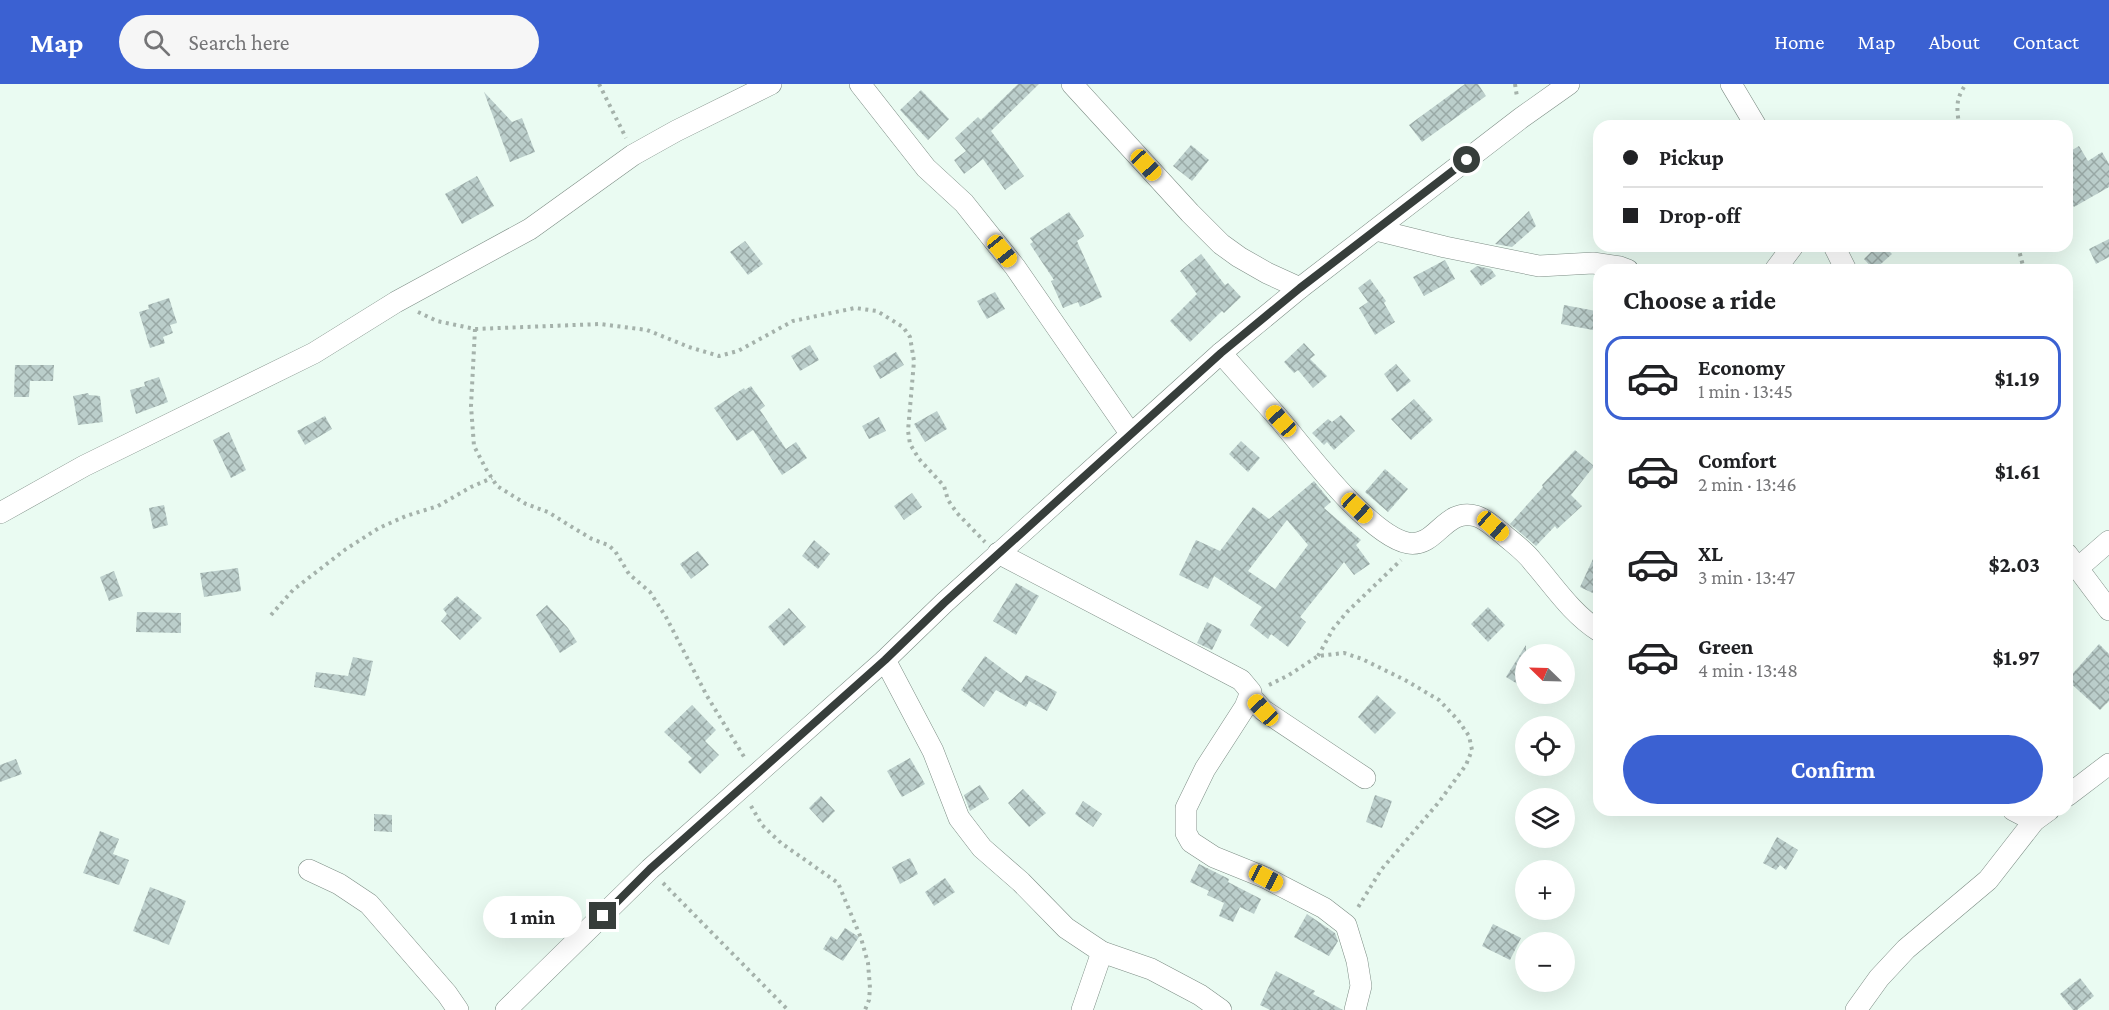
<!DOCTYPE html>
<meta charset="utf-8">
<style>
:root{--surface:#fff;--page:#f6f6f6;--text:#202124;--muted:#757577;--line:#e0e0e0;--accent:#3b61d2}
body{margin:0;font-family:"Crimson Pro",serif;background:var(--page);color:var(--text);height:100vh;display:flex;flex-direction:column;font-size:22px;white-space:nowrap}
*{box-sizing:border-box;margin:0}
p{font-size:20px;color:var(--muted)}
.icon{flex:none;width:33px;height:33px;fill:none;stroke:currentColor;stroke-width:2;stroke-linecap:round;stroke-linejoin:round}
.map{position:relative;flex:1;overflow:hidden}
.side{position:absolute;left:1593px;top:180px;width:480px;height:552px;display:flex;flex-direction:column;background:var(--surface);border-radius:18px;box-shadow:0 6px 24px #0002}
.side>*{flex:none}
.hud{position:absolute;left:1593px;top:36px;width:480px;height:132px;border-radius:18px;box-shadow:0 6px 24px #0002;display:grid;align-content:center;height:132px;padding:0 30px;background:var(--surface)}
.needle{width:39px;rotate:293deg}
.buttons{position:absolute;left:1515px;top:560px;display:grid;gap:12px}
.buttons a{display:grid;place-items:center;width:60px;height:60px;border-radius:50%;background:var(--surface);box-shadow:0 6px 24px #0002;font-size:30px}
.end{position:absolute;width:27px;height:27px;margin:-14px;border:8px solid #373e3b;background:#fff;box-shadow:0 0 0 3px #fff}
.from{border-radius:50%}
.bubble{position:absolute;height:42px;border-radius:21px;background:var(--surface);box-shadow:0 6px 24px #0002;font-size:20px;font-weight:700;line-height:42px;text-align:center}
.car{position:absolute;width:18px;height:36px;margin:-18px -9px;border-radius:8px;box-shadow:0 0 4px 2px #0007;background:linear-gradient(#f5c518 24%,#345 0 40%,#f5c518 0 76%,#345 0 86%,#f5c518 0)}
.hud b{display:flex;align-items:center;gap:21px;height:57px;font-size:22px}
.hud b+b{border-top:2px solid var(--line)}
.hud i{width:15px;height:15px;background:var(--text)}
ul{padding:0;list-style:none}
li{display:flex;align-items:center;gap:18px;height:84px;margin:0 12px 9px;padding:0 18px;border:3px solid transparent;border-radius:18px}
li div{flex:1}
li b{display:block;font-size:22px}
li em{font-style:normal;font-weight:700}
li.current{border-color:var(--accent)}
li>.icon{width:54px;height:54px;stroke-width:1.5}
h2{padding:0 30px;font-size:27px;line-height:72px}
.action{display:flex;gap:12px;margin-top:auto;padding:12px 30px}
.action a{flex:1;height:69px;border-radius:36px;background:var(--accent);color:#fff;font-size:24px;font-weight:700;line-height:69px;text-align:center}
header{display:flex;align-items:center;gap:36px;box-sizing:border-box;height:84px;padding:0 30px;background:var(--accent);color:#fff}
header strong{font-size:28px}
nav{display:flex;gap:33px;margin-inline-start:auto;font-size:21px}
.search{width:420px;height:54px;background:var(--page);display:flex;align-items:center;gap:15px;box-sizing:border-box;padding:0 21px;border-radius:33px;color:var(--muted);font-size:22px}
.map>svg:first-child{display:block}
</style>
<header>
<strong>Map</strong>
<div class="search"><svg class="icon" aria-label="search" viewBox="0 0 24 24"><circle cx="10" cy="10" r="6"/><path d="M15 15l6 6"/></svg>Search here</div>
<nav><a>Home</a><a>Map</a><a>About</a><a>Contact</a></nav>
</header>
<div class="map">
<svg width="2109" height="926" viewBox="0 0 2109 926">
<defs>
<pattern id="building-cross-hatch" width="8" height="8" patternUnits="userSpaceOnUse" patternTransform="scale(1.5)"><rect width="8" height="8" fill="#bbcecb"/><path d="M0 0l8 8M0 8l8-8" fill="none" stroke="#99a9a6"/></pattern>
</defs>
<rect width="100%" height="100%" fill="#eafbf2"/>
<!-- building -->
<g fill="url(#building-cross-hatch)" fill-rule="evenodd">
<path d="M1018 0H1039L991 47 1024 92 1005 106 983 75 964 90 954 76 966 67 955 54 978 33 981 36Z"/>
<path d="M1465 0H1478L1486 12 1422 58 1409 41Z"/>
<path d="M921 6 949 35 928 56 900 26Z"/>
<path d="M484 8 512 38 522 34 535 68 510 78Z"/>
<path d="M1191 61 1209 76 1192 97 1173 82Z"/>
<path d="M2079 62 2088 77 2102 68 2109 80V103L2074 123 2067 112V69Z"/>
<path d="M477 92 494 122 462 140 445 110Z"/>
<path d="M1529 127 1536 142 1512 163 1495 160Z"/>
<path d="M1069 128 1083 149 1084 152 1077 157 1102 213 1080 223 1078 218 1063 224 1051 197 1054 196 1030 160 1033 158 1030 154Z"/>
<path d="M2109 155V173L2096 180 2089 165Z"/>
<path d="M745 157 763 180 748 191 730 168Z"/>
<path d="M1877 162H1884L1892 170 1874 186 1864 175Z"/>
<path d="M1201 170 1225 201 1228 199 1241 213 1224 229 1222 227 1190 258 1170 237 1197 210 1180 187Z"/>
<path d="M1445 176 1455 195 1424 212 1413 193Z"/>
<path d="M1477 182 1491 185 1496 192 1481 202 1470 187Z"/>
<path d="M1370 195 1386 217 1384 219 1395 238 1375 251 1359 224 1368 218 1358 204Z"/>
<path d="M995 208 1005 225 987 235 977 217Z"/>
<path d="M169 214 177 239 170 241 173 249 163 253 165 259 150 264 139 228 149 225 148 221Z"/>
<path d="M1564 221 1596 227 1593 246 1561 240Z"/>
<path d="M1304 259 1315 271 1310 275 1327 292 1313 304 1298 286 1294 289 1284 278Z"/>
<path d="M810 261 819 276 800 287 791 272Z"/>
<path d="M896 268 904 281 880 295 873 282Z"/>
<path d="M1396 280 1411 297 1397 308 1384 290Z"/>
<path d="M15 281H54L53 297H30L29 313H14Z"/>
<path d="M159 293 168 318 136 330 130 306 145 302 144 298Z"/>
<path d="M751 302 765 322 760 326 786 365 796 358 807 374 782 391 753 346 737 357 714 324 744 304 745 306Z"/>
<path d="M88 309 89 311 100 312 103 338 78 341 73 312Z"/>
<path d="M1414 315 1433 336 1411 356 1391 335Z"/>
<path d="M937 327 947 345 925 358 914 340Z"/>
<path d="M1341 331 1355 347 1334 366 1327 358 1324 361 1312 349 1328 335 1332 338Z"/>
<path d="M325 332 332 345 305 361 297 347Z"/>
<path d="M879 333 886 347 869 355 862 342Z"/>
<path d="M229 348 246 386 231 394 213 356Z"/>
<path d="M1241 357 1260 374 1248 388 1229 370Z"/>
<path d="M1575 366 1594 382 1571 411 1582 422 1557 445 1555 442 1536 462 1510 440 1543 403 1542 401Z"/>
<path d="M1385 385 1408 405 1388 428 1365 408Z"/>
<path d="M1314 397 1331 418 1324 424 1361 456 1356 461 1370 480 1354 491 1344 478 1300 533 1306 538 1288 563 1271 550 1268 555 1250 541 1262 523 1214 492 1208 505 1179 491 1196 456 1220 467 1253 423 1269 435ZM1287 436 1308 461 1275 505 1248 487Z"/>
<path d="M912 409 922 423 904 436 894 422Z"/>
<path d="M164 421 168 441 153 445 149 424Z"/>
<path d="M814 456 830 470 818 485 802 472Z"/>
<path d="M1599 462V512L1580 503Z"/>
<path d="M698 467 709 481 691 495 680 480Z"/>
<path d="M238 484 241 507 204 513 200 489Z"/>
<path d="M114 487 123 512 109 517 100 493Z"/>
<path d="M1016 499 1039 512 1016 551 993 537Z"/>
<path d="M457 512 482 534 460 556 441 537 447 530 443 525Z"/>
<path d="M547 521 568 544 577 558 560 569 536 531Z"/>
<path d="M1488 523 1505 541 1488 558 1471 540Z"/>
<path d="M789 524 806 543 784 562 768 543Z"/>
<path d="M137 528 181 529V549L136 548Z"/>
<path d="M1207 538 1222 546 1212 566 1197 559Z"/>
<path d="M2099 560 2109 570V617L2100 626 2067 596Z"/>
<path d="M1526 561V605L1506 593Z"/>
<path d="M985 572 1021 599 1026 591 1057 608 1047 627 1029 617 1026 623 996 606 984 623 961 606Z"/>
<path d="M353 573 373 577 365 612 314 603 316 588 348 592Z"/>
<path d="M1377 611 1396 629 1375 650 1358 633Z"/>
<path d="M692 621 716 646 705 657 719 671 700 690 688 678 692 674 664 648Z"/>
<path d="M910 674 925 700 902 713 887 687Z"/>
<path d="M16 675 22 690 0 698V681Z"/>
<path d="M980 701 989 715 970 727 964 711Z"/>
<path d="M1023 705 1046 729 1029 743 1008 719Z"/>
<path d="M1375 711 1392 717 1382 744 1366 738Z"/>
<path d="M821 712 835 727 823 739 809 724Z"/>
<path d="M1083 717 1102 730 1093 743 1075 730Z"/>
<path d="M374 730 392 731V748L374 747Z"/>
<path d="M100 747 119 755 113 770 129 776 119 801 83 789Z"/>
<path d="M1777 753 1798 766 1786 786 1780 781 1776 786 1763 779Z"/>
<path d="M910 774 918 790 900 800 892 783Z"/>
<path d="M1199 780 1229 795 1228 798 1261 815 1254 830 1240 823 1233 838 1219 832 1224 819 1207 811 1209 807 1190 798Z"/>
<path d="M945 794 955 808 934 822 925 808Z"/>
<path d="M150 803 186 817 169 861 133 847Z"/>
<path d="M1307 830 1335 849 1338 857 1329 872 1294 853Z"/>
<path d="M1493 840 1521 854 1510 876 1482 862Z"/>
<path d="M845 844 859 853 843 877 823 865 831 852 837 856Z"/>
<path d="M1276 887 1315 907 1313 910 1343 926H1270L1260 921Z"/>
<path d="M2080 894 2094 912 2077 926H2073L2060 910Z"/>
</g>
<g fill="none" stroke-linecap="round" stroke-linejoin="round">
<!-- minor casing -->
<g stroke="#7d8d85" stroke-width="22">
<g id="minor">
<path d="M860 0 926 84 964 119 1015 183 1130 349"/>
<path d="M1072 0 1190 129 1221 160 1239 173 1267 189 1300 204"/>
<path d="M1731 0 1756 42"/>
<path d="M1376 146 1445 163 1539 182 1593 179 1620 183 1628 186"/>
<path d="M1834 162 1846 186"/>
<path d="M1775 186 1793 162"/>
<path d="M1221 269C1241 292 1261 314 1281 337 1307 368 1370 452 1408 459 1437 464 1444 423 1476 432 1486 435 1495 444 1503 450 1513 459 1525 467 1533 478 1554 502 1571 529 1599 547"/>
<path d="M0 429 84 382 314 269 396 218 530 145 633 71 676 47 771 0"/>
<path d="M998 469 1241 596 1251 608 1245 623 1205 685 1186 724V749L1191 758 1214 773 1266 794 1324 824 1346 841 1357 877 1361 902 1355 926"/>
<path d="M2067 470 2109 526"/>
<path d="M2078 484 2109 457"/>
<path d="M885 576 933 667 959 734 982 764 1021 798 1066 844 1102 868 1151 885 1200 911 1221 926"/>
<path d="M1250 612 1263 626 1365 694"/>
<path d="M2067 712 2109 680"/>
<path d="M2013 726 2034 737"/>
<path d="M309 786 339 800 369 820 447 910 458 926"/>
<path d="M506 926 650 785 885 576 944 519 1221 269 1300 204 1521 34 1569 0"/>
<path d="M1082 926 1102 868"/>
<path d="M1856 926 1879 894 1906 865 1988 796 2034 737 2049 726"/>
</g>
</g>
<!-- path -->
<g stroke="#a5b2ab" stroke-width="4" stroke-dasharray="3 4.5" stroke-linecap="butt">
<path d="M599 0 626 54"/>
<path d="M1515 0 1517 13"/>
<path d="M1959 42C1957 23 1955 16 1966 0"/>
<path d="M2018 162 2024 186"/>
<path d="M418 228 437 237 475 245 600 240 647 246 689 263 719 272 738 267 793 237 855 224 877 227 903 243 910 253 914 277 908 347 910 360 919 375 944 402 948 416 957 429 985 458"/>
<path d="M475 245 471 322 474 362 486 385 497 402 526 420 548 428 572 443 592 455 608 461 615 467 629 490 650 508 666 533 707 612 746 676"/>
<path d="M271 531 293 506 346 465 379 444 406 432 438 422 471 403 492 394"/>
<path d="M1318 572 1333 545 1347 528 1401 476"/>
<path d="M1269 601 1289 591 1318 572 1344 569 1362 575 1405 596 1439 616 1458 636 1469 652 1472 666 1466 681 1439 718 1381 786 1357 825"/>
<path d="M751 722 762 741 781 759 838 799 861 854 868 879 870 904 869 916 865 926"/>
<path d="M663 799 788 926"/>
</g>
<!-- minor -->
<use href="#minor" stroke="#fff" stroke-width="21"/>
</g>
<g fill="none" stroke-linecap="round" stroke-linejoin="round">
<!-- route -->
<path stroke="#373e3b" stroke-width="8" d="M603 832 650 785 885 576 944 519 1221 269 1300 204 1467 76"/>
</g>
</svg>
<div class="buttons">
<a><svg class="needle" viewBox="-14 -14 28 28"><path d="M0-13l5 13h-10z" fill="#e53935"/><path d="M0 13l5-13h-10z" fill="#757577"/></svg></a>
<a><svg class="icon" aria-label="locate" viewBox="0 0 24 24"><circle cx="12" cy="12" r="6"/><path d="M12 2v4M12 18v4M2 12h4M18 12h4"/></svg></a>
<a><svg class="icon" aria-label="layers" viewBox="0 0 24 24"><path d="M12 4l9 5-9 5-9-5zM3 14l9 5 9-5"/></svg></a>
<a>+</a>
<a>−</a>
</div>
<i class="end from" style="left:1467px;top:76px"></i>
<i class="end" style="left:603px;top:832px"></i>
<div class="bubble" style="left:483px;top:812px;width:99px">1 min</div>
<i class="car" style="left:1146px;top:81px;rotate:137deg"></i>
<i class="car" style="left:1002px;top:167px;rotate:141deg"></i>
<i class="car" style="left:1281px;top:337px;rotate:318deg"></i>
<i class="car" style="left:1357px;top:424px;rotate:133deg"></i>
<i class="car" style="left:1493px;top:442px;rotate:131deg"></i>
<i class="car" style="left:1263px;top:626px;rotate:317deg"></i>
<i class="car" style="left:1266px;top:794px;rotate:118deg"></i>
<div class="hud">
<b><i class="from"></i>Pickup</b>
<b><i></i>Drop-off</b>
</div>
<section class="side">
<h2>Choose a ride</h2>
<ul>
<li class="current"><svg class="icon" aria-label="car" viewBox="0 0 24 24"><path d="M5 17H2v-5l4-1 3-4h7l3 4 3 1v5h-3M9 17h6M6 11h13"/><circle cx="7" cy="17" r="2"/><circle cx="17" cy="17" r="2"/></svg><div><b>Economy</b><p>1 min · 13:45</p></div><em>$1.19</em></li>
<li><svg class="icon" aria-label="car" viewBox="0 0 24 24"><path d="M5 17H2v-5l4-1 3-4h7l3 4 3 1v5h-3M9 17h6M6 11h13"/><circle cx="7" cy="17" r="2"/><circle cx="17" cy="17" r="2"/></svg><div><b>Comfort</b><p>2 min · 13:46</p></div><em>$1.61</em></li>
<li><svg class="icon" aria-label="car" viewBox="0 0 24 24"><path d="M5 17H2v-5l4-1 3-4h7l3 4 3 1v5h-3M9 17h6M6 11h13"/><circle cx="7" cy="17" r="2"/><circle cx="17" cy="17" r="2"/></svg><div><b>XL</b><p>3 min · 13:47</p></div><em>$2.03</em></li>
<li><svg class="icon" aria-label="car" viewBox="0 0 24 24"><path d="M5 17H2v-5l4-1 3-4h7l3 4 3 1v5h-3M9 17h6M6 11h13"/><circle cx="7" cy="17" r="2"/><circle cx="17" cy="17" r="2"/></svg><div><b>Green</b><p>4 min · 13:48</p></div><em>$1.97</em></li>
</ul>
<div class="action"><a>Confirm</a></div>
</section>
</div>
